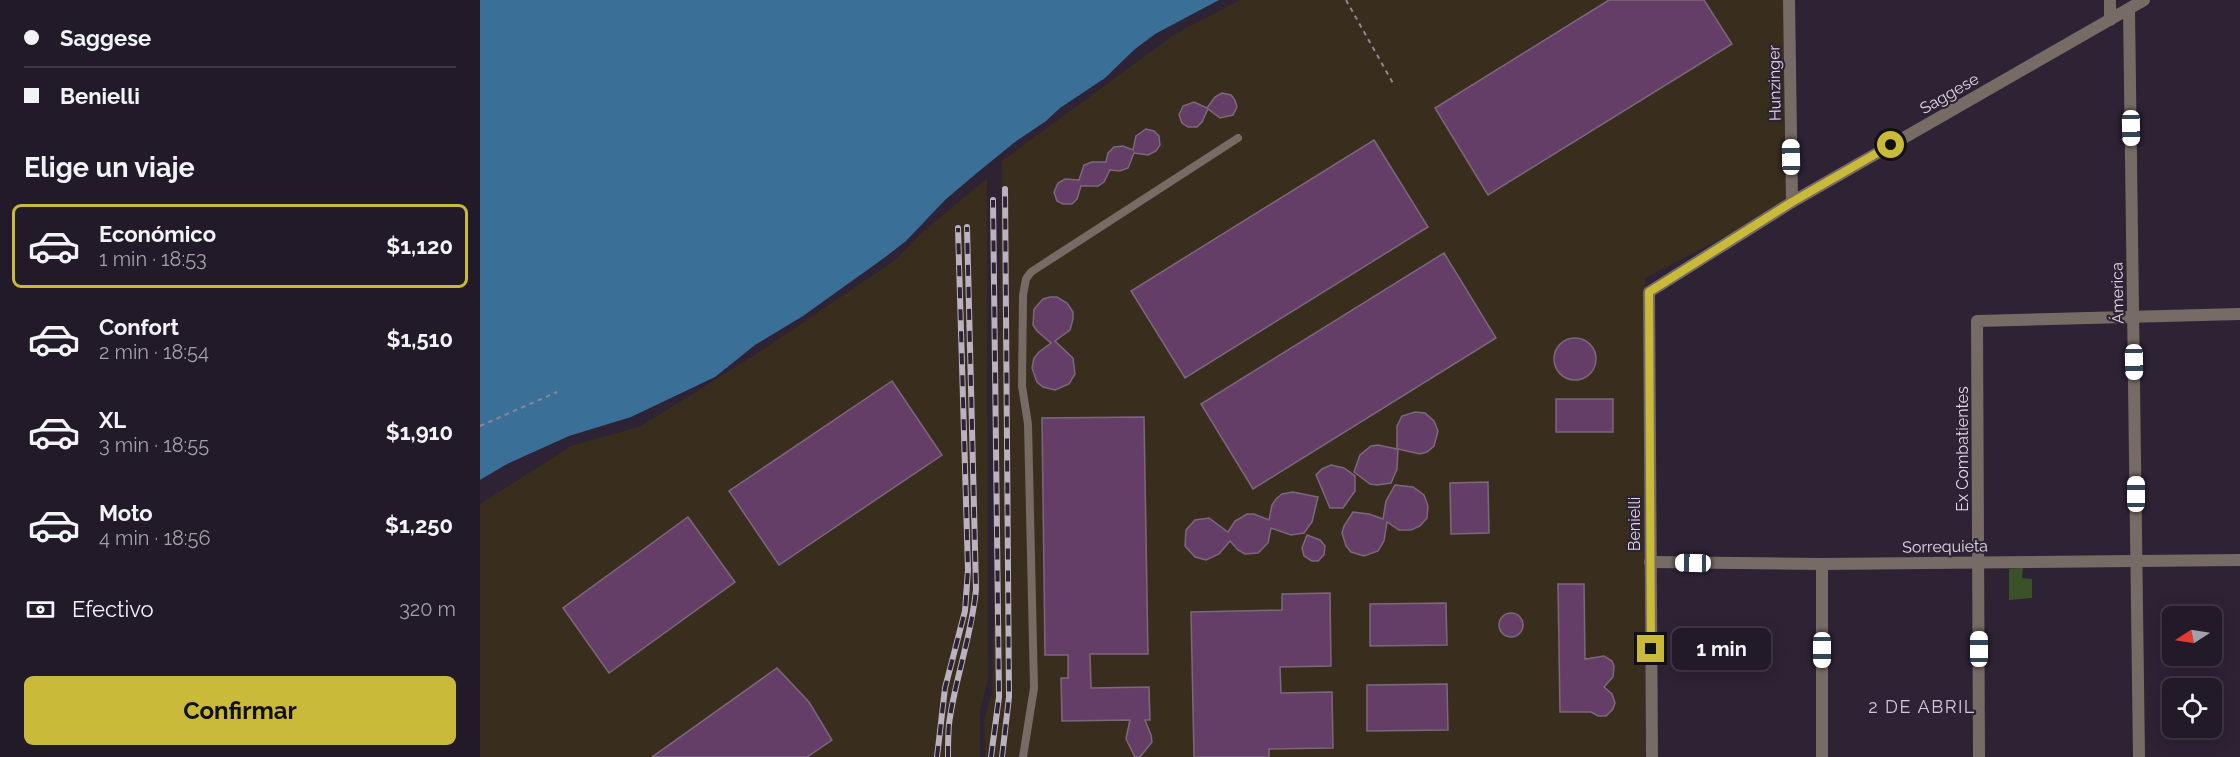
<!DOCTYPE html>
<html lang="es">
<meta charset="utf-8">
<style>
:root{--surface:#221a28;--page:#2e2734;--text:#f1f3f6;--muted:#a2a1a8;--line:#3f3845;--accent:#caba3a}
body{margin:0;font-family:Raleway,sans-serif;background:var(--page);color:var(--text);height:100vh;display:flex;flex-direction:column;font-size:22px;white-space:nowrap}
*{box-sizing:border-box;margin:0}
p{font-size:20px;color:var(--muted)}
.icon{flex:none;width:33px;height:33px;fill:none;stroke:currentColor;stroke-width:2;stroke-linecap:round;stroke-linejoin:round}
.map{position:relative;flex:1;overflow:hidden}
.drawer{display:flex;flex-direction:column;background:var(--surface);width:480px}
.drawer>*{flex:none}
.banner{display:grid;align-content:center;height:132px;padding:0 24px;background:var(--surface)}
.needle{width:39px;rotate:258deg}
.controls{position:absolute;left:1682px;top:606px;display:grid;gap:12px}
.controls a{display:grid;place-items:center;width:60px;height:60px;border-radius:9px;background:var(--surface);box-shadow:0 3px 15px #0003,0 0 0 2px var(--line);font-size:30px}
.end{position:absolute;width:27px;height:27px;margin:-14px;border:8px solid #caba3a;background:#111;box-shadow:0 0 0 3px #111}
.from{border-radius:50%}
.bubble{position:absolute;height:42px;border-radius:9px;background:var(--surface);box-shadow:0 3px 15px #0003,0 0 0 2px var(--line);font-size:20px;font-weight:700;line-height:42px;text-align:center}
.car{position:absolute;width:18px;height:36px;margin:-18px -9px;border-radius:8px;box-shadow:0 0 4px 2px #0007;background:linear-gradient(#fff 24%,#345 0 40%,#fff 0 76%,#345 0 86%,#fff 0)}
.banner b{display:flex;align-items:center;gap:21px;height:57px;font-size:22px}
.banner b+b{border-top:2px solid var(--line)}
.banner i{width:15px;height:15px;background:var(--text)}
ul{padding:0;list-style:none}
li{display:flex;align-items:center;gap:18px;height:84px;margin:0 12px 9px;padding:0 12px;border:3px solid transparent;border-radius:9px}
li div{flex:1}
li b{display:block;font-size:22px}
li em{font-style:normal;font-weight:700}
li.current{border-color:var(--accent)}
li>.icon{width:54px;height:54px;stroke-width:1.5}
h2{padding:0 24px;font-size:27px;line-height:72px}
.pay{display:flex;align-items:center;gap:15px;height:66px;padding:0 24px;font-size:22px}
.pay p{margin-inline-start:auto}
.action{display:flex;gap:12px;margin-top:auto;padding:12px 24px}
.action a{flex:1;height:69px;border-radius:9px;background:var(--accent);color:#111;font-size:24px;font-weight:700;line-height:69px;text-align:center}
main{display:flex;flex:1;min-height:0}
.map>svg:first-child{display:block}
</style>
<main>
<section class="drawer">
<div class="banner">
<b><i class="from"></i>Saggese</b>
<b><i></i>Benielli</b>
</div>
<h2>Elige un viaje</h2>
<ul>
<li class="current"><svg class="icon" aria-label="car" viewBox="0 0 24 24"><path d="M5 17H2v-5l4-1 3-4h7l3 4 3 1v5h-3M9 17h6M6 11h13"/><circle cx="7" cy="17" r="2"/><circle cx="17" cy="17" r="2"/></svg><div><b>Económico</b><p>1 min · 18:53</p></div><em>$1,120</em></li>
<li><svg class="icon" aria-label="car" viewBox="0 0 24 24"><path d="M5 17H2v-5l4-1 3-4h7l3 4 3 1v5h-3M9 17h6M6 11h13"/><circle cx="7" cy="17" r="2"/><circle cx="17" cy="17" r="2"/></svg><div><b>Confort</b><p>2 min · 18:54</p></div><em>$1,510</em></li>
<li><svg class="icon" aria-label="car" viewBox="0 0 24 24"><path d="M5 17H2v-5l4-1 3-4h7l3 4 3 1v5h-3M9 17h6M6 11h13"/><circle cx="7" cy="17" r="2"/><circle cx="17" cy="17" r="2"/></svg><div><b>XL</b><p>3 min · 18:55</p></div><em>$1,910</em></li>
<li><svg class="icon" aria-label="car" viewBox="0 0 24 24"><path d="M5 17H2v-5l4-1 3-4h7l3 4 3 1v5h-3M9 17h6M6 11h13"/><circle cx="7" cy="17" r="2"/><circle cx="17" cy="17" r="2"/></svg><div><b>Moto</b><p>4 min · 18:56</p></div><em>$1,250</em></li>
</ul>
<div class="pay"><svg class="icon" aria-label="cash" viewBox="0 0 24 24"><path d="M3 7h18v10H3z"/><circle cx="12" cy="12" r="2"/></svg>Efectivo<p>320 m</p></div>
<div class="action"><a>Confirmar</a></div>
</section>
<div class="map">
<svg width="1760" height="757" viewBox="0 0 1760 757">
<rect width="100%" height="100%" fill="#2e2235"/>
<!-- industrial -->
<g fill="#392d1e">
<path d="M760 0H1312V202L1165 278V757H505L504 719 512 693 522 161 695 34Z"/>
<path d="M507 178 508 679 500 711V757H0V504L91 446 161 426 273 356 414 261 443 232Z"/>
</g>
<!-- green -->
<path fill="#3a5129" d="M1543 568 1542 578 1552 579V598L1529 600V569Z"/>
<!-- water -->
<path fill="#3a7097" d="M0 0H739L675 34 655 49 625 78 580 108 566 121 535 142 498 172 465 200 426 241 404 258 323 316 275 345 235 377 151 417 89 436 27 464 0 480Z"/>
<!-- building -->
<g fill="#653e68" stroke="#7b687d" stroke-width="1.5">
<path d="M1129 0H1224L1252 44 1008 195 955 108Z"/>
<path d="M742 93 751 95 755 100 757 107 753 115 740 118 728 109 722 122 717 127H708L702 123 699 115 703 106 714 102 727 108 735 97Z"/>
<path d="M666 129 674 131 679 136 680 145 676 151 668 155 654 153 648 168 640 171 630 170 624 182 618 186H601L597 199 592 204H583L577 201 574 192 578 183 585 179 599 180 604 165 612 162H626L628 153 634 147 643 146 653 150 656 136Z"/>
<path d="M894 140 948 227 705 378 651 291Z"/>
<path d="M964 253 1016 338 773 489 721 404Z"/>
<path d="M570 297H577L587 303 593 312V319L590 330 575 341 593 358 595 374 589 384 575 390 563 387 557 382 552 368 554 358 559 352 571 343 557 331 553 325 554 309 563 299Z"/>
<circle cx="1095" cy="359" r="21"/>
<path d="M412 381 462 455 299 565 249 491Z"/>
<rect x="1076" y="399" width="57" height="33"/>
<path d="M935 412 945 413 954 421 958 431 954 446 947 452 940 454 918 449 917 469 911 483 897 485 890 484 874 472 880 455 891 446 898 445 917 449V426L922 416Z"/>
<path d="M664 417 668 654H610L611 688 669 687 670 720H665L671 735 672 742 660 757H655L646 739 650 720 582 721 581 678H588V655H565L562 418Z"/>
<path d="M851 465 864 468 875 476V491L863 508H850L836 475 842 469Z"/>
<path d="M1008 482 1009 533 971 534 970 483Z"/>
<path d="M915 485 933 487 944 495 948 506 947 518 940 526 931 530H919L907 522 904 541 898 551 884 556 871 552 866 546 862 533 864 526 873 512 889 514 903 519 906 501Z"/>
<path d="M813 492 838 497 832 522 824 533 811 535 791 528 788 543 778 553 765 554 758 550 750 541 739 554 726 560 715 557 705 546 706 530 715 520 729 518 748 532 755 521 767 514H774L789 520 792 505 796 499 802 494Z"/>
<path d="M208 517 255 582 129 673 83 608Z"/>
<path d="M827 535 840 540 845 546 844 555 838 561H832L824 556 822 548Z"/>
<path d="M1078 584H1104L1105 659 1124 656 1132 661 1134 666 1133 677 1124 687 1132 694 1135 703 1133 709 1126 716H1118L1111 712H1080Z"/>
<path d="M850 593 851 666 800 667 801 693 852 692 853 748 789 749V757H714L711 612 802 610V594Z"/>
<path d="M966 603 967 645 890 646V604Z"/>
<circle cx="1031" cy="625" r="12"/>
<path d="M297 668 329 702 352 740 327 757H172Z"/>
<path d="M967 684 968 730 887 731V685Z"/>
</g>
<g fill="none" stroke-linecap="round" stroke-linejoin="round">
<!-- path -->
<g stroke="#8f8595" stroke-width="2" stroke-dasharray="4.5 4.5" stroke-linecap="butt">
<path d="M866 0 914 85"/>
<path d="M0 426 77 392"/>
</g>
<!-- lane -->
<path stroke="#776b65" stroke-width="8" d="M543 757 554 688 548 424 542 386 543 295 546 279 551 272 758 138"/>
<!-- street -->
<g stroke="#776b65" stroke-width="12">
<path d="M1309 0 1312 202"/>
<path d="M1630 0V20"/>
<path d="M1649 9 1659 757"/>
<path d="M1170 562 1342 564 1760 560"/>
<path d="M1342 564V757"/>
<path d="M1172 757 1169 292 1312 202 1664 0"/>
<path d="M1499 757 1497 321 1760 314"/>
</g>
<!-- rail casing -->
<g stroke="#bbb2c0" stroke-width="6">
<g id="rail">
<path d="M457 757 465 688 485 611 488 570 478 228"/>
<path d="M468 757C468 746 468 735 469 724 475 678 492 635 496 589L487 227"/>
<path d="M511 757 519 697 513 200"/>
<path d="M522 757 529 697 525 189"/>
</g>
</g>
<!-- rail -->
<use href="#rail" stroke="#2e2235" stroke-width="4" stroke-dasharray="11" stroke-linecap="butt"/>
</g>
<g fill="none" stroke-linecap="round" stroke-linejoin="round">
<!-- route -->
<path stroke="#caba3a" stroke-width="8" d="M1171 649 1169 292 1312 202 1411 145"/>
</g>
<g text-anchor="middle" stroke-width="4.5" stroke-linejoin="round" paint-order="stroke">
<!-- street labels -->
<g font-size="16" fill="#e0d8e5" stroke="#2e2235">
<text transform="translate(1294 83) rotate(-91)" y="6">Hunzinger</text>
<text transform="translate(1469 93) rotate(-30)" y="6">Saggese</text>
<text transform="translate(1637 293) rotate(-91)" y="6">Ámerica</text>
<text transform="translate(1482 449) rotate(-90)" y="6">Ex Combatientes</text>
<text transform="translate(1154 524) rotate(-90)" y="6">Benielli</text>
<text transform="translate(1465 546) rotate(-1)" y="6">Sorrequieta</text>
</g>
<!-- neighbourhood labels -->
<g font-size="18" letter-spacing="1.5" fill="#d4c5de" stroke="#2e2235">
<text x="1442" y="713">2 DE ABRIL</text>
</g>
</g>
</svg>
<div class="controls">
<a><svg class="needle" viewBox="-14 -14 28 28"><path d="M0-13l5 13h-10z" fill="#e53935"/><path d="M0 13l5-13h-10z" fill="#a2a1a8"/></svg></a>
<a><svg class="icon" aria-label="locate" viewBox="0 0 24 24"><circle cx="12" cy="12" r="6"/><path d="M12 2v4M12 18v4M2 12h4M18 12h4"/></svg></a>
</div>
<i class="end from" style="left:1411px;top:145px"></i>
<i class="end" style="left:1171px;top:649px"></i>
<div class="bubble" style="left:1192px;top:628px;width:99px">1 min</div>
<i class="car" style="left:1651px;top:128px;rotate:179deg"></i>
<i class="car" style="left:1311px;top:157px;rotate:359deg"></i>
<i class="car" style="left:1654px;top:362px;rotate:179deg"></i>
<i class="car" style="left:1656px;top:494px;rotate:0deg"></i>
<i class="car" style="left:1213px;top:563px;rotate:271deg"></i>
<i class="car" style="left:1499px;top:649px;rotate:0deg"></i>
<i class="car" style="left:1342px;top:650px;rotate:180deg"></i>
</div>
</main>
